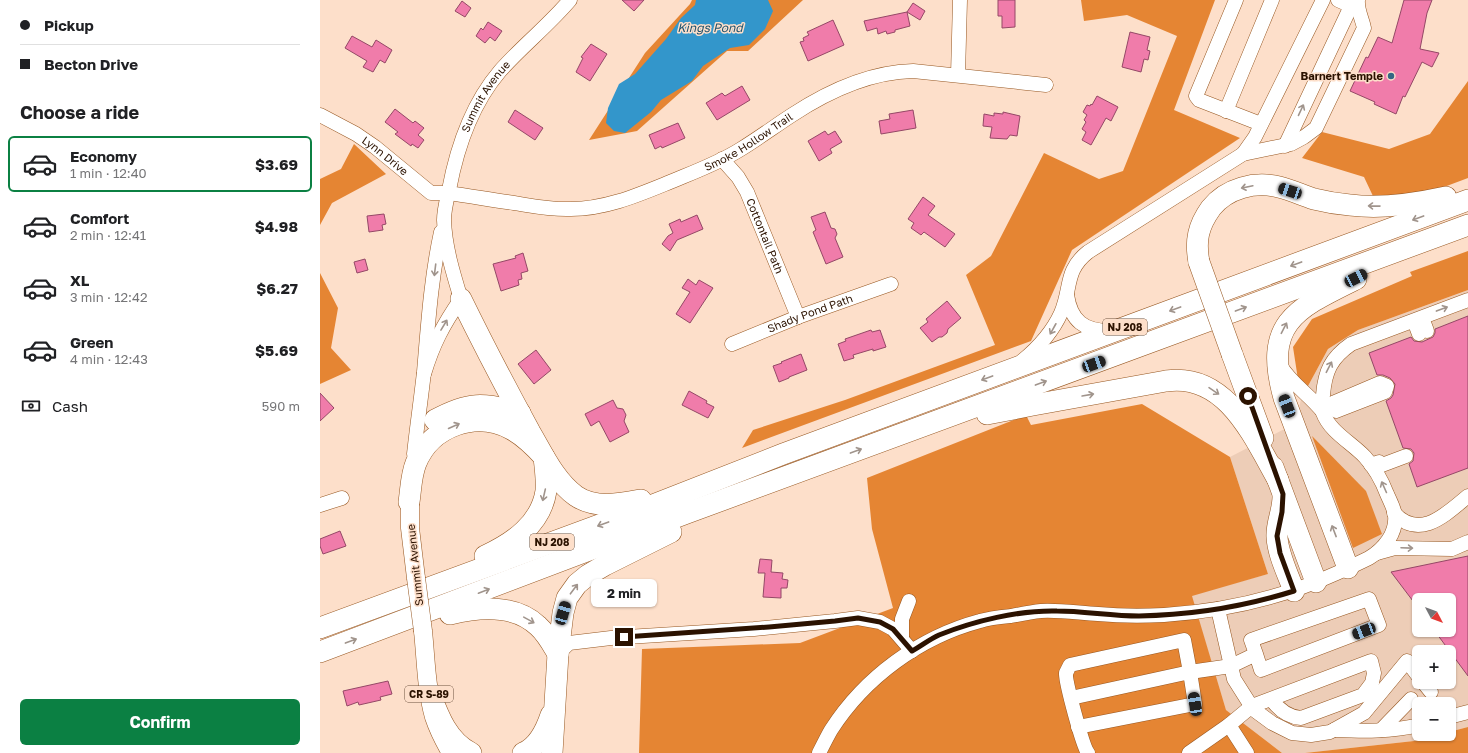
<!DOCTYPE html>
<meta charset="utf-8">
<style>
:root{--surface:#fff;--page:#f2f2f2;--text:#202124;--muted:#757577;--line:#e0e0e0;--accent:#0b8043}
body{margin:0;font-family:"Golos Text",sans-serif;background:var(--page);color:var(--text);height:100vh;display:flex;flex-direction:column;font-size:15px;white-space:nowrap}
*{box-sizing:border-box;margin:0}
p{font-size:13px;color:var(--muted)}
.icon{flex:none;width:22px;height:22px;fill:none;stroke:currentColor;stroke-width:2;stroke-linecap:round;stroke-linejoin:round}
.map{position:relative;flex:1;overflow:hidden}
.drawer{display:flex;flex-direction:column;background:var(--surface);width:320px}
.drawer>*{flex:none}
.top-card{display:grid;align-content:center;height:88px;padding:0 20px;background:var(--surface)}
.needle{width:26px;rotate:131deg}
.fabs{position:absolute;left:1092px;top:593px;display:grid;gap:8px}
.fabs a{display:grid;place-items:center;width:44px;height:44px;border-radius:6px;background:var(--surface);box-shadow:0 1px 3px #0004;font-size:20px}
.end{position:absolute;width:18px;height:18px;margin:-9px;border:5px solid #2b1200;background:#fff;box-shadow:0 0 0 2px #fff}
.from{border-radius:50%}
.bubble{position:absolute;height:28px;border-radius:6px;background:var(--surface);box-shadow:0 1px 3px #0004;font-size:13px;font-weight:700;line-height:28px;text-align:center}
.car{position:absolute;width:12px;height:24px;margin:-12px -6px;border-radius:5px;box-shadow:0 0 3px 1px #0007;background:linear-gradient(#222 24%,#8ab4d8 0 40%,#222 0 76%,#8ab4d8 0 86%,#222 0)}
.top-card b{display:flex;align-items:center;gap:14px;height:38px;font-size:15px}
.top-card b+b{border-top:1px solid var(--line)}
.top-card i{width:10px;height:10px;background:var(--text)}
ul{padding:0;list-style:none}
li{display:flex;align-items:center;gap:12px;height:56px;margin:0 8px 6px;padding:0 12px;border:2px solid transparent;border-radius:6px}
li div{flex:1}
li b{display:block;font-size:15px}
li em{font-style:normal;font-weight:700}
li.selected{border-color:var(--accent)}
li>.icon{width:36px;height:36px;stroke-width:1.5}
h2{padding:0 20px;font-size:18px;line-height:48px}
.pay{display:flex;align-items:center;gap:10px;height:44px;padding:0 20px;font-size:15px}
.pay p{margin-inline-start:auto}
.primary-button{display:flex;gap:8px;margin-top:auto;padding:8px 20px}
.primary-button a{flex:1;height:46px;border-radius:6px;background:var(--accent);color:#fff;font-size:16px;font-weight:700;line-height:46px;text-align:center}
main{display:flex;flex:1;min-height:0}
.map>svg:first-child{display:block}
</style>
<main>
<section class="drawer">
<div class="top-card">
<b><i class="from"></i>Pickup</b>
<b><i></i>Becton Drive</b>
</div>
<h2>Choose a ride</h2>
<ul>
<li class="selected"><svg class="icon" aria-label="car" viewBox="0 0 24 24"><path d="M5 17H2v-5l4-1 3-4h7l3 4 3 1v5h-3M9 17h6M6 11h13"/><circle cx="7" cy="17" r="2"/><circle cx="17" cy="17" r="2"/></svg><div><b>Economy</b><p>1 min · 12:40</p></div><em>$3.69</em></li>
<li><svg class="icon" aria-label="car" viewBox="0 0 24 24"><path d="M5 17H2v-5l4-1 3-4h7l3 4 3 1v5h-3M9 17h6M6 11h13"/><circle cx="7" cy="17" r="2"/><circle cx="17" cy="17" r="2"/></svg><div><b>Comfort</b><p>2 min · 12:41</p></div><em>$4.98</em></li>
<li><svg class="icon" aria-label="car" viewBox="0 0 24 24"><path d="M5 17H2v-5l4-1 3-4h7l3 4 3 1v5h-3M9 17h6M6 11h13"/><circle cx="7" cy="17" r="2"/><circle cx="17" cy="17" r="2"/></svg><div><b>XL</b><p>3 min · 12:42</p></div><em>$6.27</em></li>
<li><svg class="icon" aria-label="car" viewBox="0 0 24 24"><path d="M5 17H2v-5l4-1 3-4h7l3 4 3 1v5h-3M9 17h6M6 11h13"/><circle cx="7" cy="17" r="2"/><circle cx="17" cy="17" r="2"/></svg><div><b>Green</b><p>4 min · 12:43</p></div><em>$5.69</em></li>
</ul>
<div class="pay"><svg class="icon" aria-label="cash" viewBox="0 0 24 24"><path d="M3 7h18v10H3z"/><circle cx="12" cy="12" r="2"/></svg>Cash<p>590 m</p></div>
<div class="primary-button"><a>Confirm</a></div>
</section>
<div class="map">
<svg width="1148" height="753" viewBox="0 0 1148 753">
<rect width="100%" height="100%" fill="#fddfca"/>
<!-- built -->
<path fill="#edcdb7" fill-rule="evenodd" d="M1148 290V727L1129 732V704H1099V734H1120L1094 741 985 753H962L906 710 871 595 948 574 910 457 976 423 981 399 1008 349 1038 330ZM1099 600H1129V630H1099ZM1099 652H1129V682H1099Z"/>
<!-- forest -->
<g fill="#e58533">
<path d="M372 0H483L428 51H407L317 131 269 140 325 53 370 4Z"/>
<path d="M761 0H895L854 110 920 138 752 250 711 341 422 448 433 430 525 400 675 345 646 275 671 256 724 153 779 179 803 171 857 36 807 15 764 21Z"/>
<path d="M1148 81V178L1060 211 1044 177 982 158 1002 132 1069 149 1110 134Z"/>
<path d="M34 144 66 174 12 203 0 225V179L21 169Z"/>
<path d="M1148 251V290L1038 330 1008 349 981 399 973 347 992 319 1092 276 1090 272Z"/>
<path d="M0 273 18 308 11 348 31 370 0 384Z"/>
<path d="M822 404 910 457 948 574 872 596 906 710 962 753H319L322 649 480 643 573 608 552 529 547 478 706 415 711 425Z"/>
<path d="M992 436 1046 491 1062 534 1033 548Z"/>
<path d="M1148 727V753H985L1094 741 1120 734H1129V732Z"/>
</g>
<!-- water -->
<path fill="#3396cb" d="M376 0H448L453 11 445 29 429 45 410 48 383 66 372 81 341 100 331 112 305 133 294 131 286 123 288 108 299 84 315 74 346 39 361 18 375 5Z"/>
<!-- building -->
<g fill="#f07caa" stroke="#944866">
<path d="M302 0H324L314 11Z"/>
<path d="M678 0H695V27L682 28V16H678Z"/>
<path d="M1084 0H1112L1107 13 1100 49 1119 53 1112 67 1102 62 1085 97 1083 96 1076 114 1054 104 1055 102 1030 91 1046 57 1048 58 1058 37 1072 43Z"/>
<path d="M142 1 151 8 145 17 135 11Z"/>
<path d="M593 3 605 11 600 20 587 12Z"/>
<path d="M587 12 590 26 575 30V32L567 34 566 31 558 34 557 28 547 31 544 21Z"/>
<path d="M513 20 524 45 488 61 480 42 484 41 483 38 489 35 487 32Z"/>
<path d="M168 22 182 31 175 41 170 37 165 43 156 36 161 28 163 30Z"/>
<path d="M810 32 830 37 827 50 830 51 828 60 824 59 821 72 802 67Z"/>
<path d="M32 36 52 47 56 40 72 50 65 63 60 60 53 72 43 67 47 61 25 48Z"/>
<path d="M271 44 287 54 270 81 256 72 263 58 261 57Z"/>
<path d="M422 86 430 100 397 120 386 103 402 93 405 96Z"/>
<path d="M777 96 798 107 791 121 786 118 771 145 762 140 766 132 762 129 766 122 764 120 767 115 763 112 767 105 770 106 771 104 772 105Z"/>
<path d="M75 109 93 123 95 121 104 128 98 135 104 140 98 148 92 144 91 146 75 134 78 132 65 122Z"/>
<path d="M195 110 223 128 215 140 188 122Z"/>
<path d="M593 110 596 128 561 134 559 121 570 119 569 114Z"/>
<path d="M683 112 700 116 697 136 690 135 687 139 670 138 672 127 663 126 664 114 674 116V113L683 114Z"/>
<path d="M358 123 365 138 342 148 341 146 335 149 329 135Z"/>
<path d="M505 131 508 135 515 131 522 142 510 149 512 153 499 161 488 141Z"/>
<path d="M603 197 615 206 608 215 635 234 625 247 604 232 601 235 591 228 594 223 588 219Z"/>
<path d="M505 212 511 228 515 229 517 234 515 238 523 257 506 264 493 232 496 230 491 217Z"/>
<path d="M64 214 66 224 62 225 63 230 49 232 47 216Z"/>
<path d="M377 215 383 229 357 240 350 251 342 244 348 236 353 233 349 224 360 219 361 222Z"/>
<path d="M203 253 208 271 201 273 202 279 198 280 199 285 181 291 173 264 196 258 195 256Z"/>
<path d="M45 259 48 270 37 273 34 262Z"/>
<path d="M368 279 376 285 379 280 393 288 370 323 356 314 370 292 362 288Z"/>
<path d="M627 301 641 318 628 329 627 333 622 337H619L612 342 600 328 608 322 606 319Z"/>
<path d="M1148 316V468L1097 487 1089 464 1093 461 1094 453 1091 449 1083 448 1066 401 1071 398 1073 395 1075 384 1070 378 1063 375H1057L1049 353 1091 337 1094 341 1102 342 1113 337 1115 333V329Z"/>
<path d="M551 330 552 332 560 330 566 347 553 351V349L533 355 534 358 524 361 518 344 526 341 525 339Z"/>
<path d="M216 350 231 370 214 384 198 364Z"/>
<path d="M481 354 487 370 469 377V378L459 382 453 366 462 363 461 362Z"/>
<path d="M369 391 387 401 386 403 394 407 388 418 362 405Z"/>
<path d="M0 393 14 408 0 421Z"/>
<path d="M293 400 297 408 303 409 306 415 304 421 309 432 290 442 279 421 271 426 265 414Z"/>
<path d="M20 531 26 546 3 554 0 546V539Z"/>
<path d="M1148 556V676L1114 630H1129V600H1099V609L1071 572Z"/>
<path d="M440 559 452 560 451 572 463 573 462 579 468 580 467 588H461V598L443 597 445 573H438Z"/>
<path d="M68 681 72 694 60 697 61 700 39 705 38 702 27 706 23 691Z"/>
</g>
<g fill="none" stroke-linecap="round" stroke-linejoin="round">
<!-- minor casing -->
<g stroke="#975721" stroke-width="15">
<g id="minor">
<path d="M916 0 876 96 879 100 941 124"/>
<path d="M1018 0 1038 9"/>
<path d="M638 75 640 0"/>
<path d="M906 111 952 0"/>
<path id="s1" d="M0 115 36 134 55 147 111 193H128C150 196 172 200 194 203 213 206 232 210 251 209 286 209 318 195 350 182 374 172 399 163 421 149 439 138 455 126 472 115 507 92 550 72 593 71L726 85"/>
<path d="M965 146 1031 6"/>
<path d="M923 154 935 137 1003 0"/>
<path id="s2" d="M402 159 418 177 427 192 478 317"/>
<path d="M747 295C751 321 764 331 790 331"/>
<path d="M1099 334 1096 326 1100 322 1104 323 1107 331"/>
<path id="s3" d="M412 344 478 317 571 284"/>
<path d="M702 361C719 347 732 333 741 313 752 288 744 271 768 252L923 154 971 144 984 137 996 128 1044 28C1042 18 1037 10 1038 0"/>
<path d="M960 365C970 383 990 395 1003 412L1006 410"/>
<path id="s4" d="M104 374C113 344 123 325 141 299 133 273 125 247 124 220 124 210 127 199 129 190 137 147 151 105 180 71 202 46 228 26 250 0"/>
<path d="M1060 383 1067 386 1065 392 1016 411 1012 408 1013 403Z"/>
<path d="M94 454C97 426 101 399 104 372 108 325 111 278 121 232"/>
<path d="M1051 465 1059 462 1062 465 1086 456"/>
<path d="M0 505 22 498"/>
<path d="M1074 513C1100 541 1126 514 1148 496"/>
<path d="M1057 553 1075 548 1132 549 1148 542"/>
<path d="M898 609 914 679 933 709 952 723 972 733 991 735 1010 732 1044 713 1087 661 1099 677"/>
<path d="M582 638V619L589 601"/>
<path d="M238 654 249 643 291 638 434 629 515 621 538 618 560 622 573 629 592 651"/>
<path d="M1103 682 1111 692"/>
<path d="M751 698 870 672 875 704 758 727"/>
<path d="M1129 717 1148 712"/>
<path d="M909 725 927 753"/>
<path d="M1014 730C1042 731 1072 732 1099 725"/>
<path d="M1061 730 1091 699"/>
<path d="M499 753C503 745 507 737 511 730 545 677 600 637 660 621 670 618 681 617 691 616 701 614 711 612 721 611 740 610 759 613 778 614 800 616 822 616 844 615 905 611 962 598 1017 573 1028 568 1039 563 1049 558 1064 549 1077 533 1075 515 1074 508 1070 501 1067 494 1062 481 1055 468 1045 457 1032 443 1010 432 1003 413 1001 408 1002 400 1003 395 1005 371 1011 358 1031 344L1148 300"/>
<path d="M768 753C763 747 745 681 746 673 747 671 749 667 750 665L864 640 870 672 911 666 936 654 931 640 1049 599 1059 625 941 670 936 654"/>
<path d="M869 753 909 725 932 706 1051 661 1054 673 1052 683 1043 695 981 718C968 717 959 710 951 699"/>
</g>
</g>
<!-- major casing -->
<g stroke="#975721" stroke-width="19">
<g id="major">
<path d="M90 487V528L96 578"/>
<path d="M103 631C106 659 106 689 114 717 118 729 124 741 131 753"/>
</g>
</g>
<!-- highway casing -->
<g stroke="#975721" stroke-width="22">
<g id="highway">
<path d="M879 262C875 241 878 226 891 208 907 188 935 181 959 187 971 190 982 195 994 199 1006 202 1018 204 1030 205 1062 209 1094 204 1126 197"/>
<path d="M141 299C163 344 186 388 210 432 223 454 235 481 256 496 275 509 300 504 321 500"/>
<path d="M912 354 943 438"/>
<path d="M667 414 713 405 846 381C906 372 933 436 958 480"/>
<path d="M115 420C148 402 164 402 200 413"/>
<path d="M953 467 996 582"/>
<path d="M963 497C963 511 956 524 957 537 958 555 968 574 974 591"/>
<path d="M89 502C91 489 91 475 96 463 111 426 156 410 191 429 204 436 214 446 224 457 225 467 227 480 226 491 221 524 193 543 165 556"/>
<path d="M1028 568 964 398C943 323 975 309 1036 279"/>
<path d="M130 614C158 607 195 604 218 626 227 634 232 644 238 654"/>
<path d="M0 628 320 510 463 454 1148 200"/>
<path d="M0 652 367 513 1148 225"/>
<path d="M109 691C118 715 127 741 151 753"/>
<path d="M203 753C218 747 226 730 231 715"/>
<path d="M232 753 238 654 243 613 247 598 257 584 268 575 285 565 351 532"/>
</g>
</g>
<!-- minor -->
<use href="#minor" stroke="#fff" stroke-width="14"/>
<!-- major -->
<use href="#major" stroke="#fff" stroke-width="18"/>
<!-- highway -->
<use href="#highway" stroke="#fff" stroke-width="21"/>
<!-- major-bridge casing -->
<g stroke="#975721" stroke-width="19" stroke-linecap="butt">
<path id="major-bridge" d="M96 578 103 631"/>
</g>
<!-- highway-bridge casing -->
<g stroke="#975721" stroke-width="22" stroke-linecap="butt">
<path id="highway-bridge" d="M879 262 912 354"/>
</g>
<!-- major-bridge -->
<use href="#major-bridge" stroke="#fff" stroke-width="18"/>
<!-- highway-bridge -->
<use href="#highway-bridge" stroke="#fff" stroke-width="21"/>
</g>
<!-- one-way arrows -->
<defs><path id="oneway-shaft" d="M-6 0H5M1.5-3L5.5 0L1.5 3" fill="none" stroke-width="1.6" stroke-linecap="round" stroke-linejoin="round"/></defs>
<g stroke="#a0948c">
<use href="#oneway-shaft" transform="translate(981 110) rotate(-65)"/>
<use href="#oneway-shaft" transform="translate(927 187) rotate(168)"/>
<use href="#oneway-shaft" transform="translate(1054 206) rotate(-179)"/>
<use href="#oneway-shaft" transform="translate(1098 218) rotate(160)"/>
<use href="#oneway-shaft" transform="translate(976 264) rotate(160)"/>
<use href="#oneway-shaft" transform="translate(115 270) rotate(97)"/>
<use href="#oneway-shaft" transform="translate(855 309) rotate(160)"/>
<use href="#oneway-shaft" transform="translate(921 309) rotate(-20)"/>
<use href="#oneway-shaft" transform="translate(1122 309) rotate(-20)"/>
<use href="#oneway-shaft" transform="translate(124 325) rotate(-59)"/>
<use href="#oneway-shaft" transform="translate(964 328) rotate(-63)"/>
<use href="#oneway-shaft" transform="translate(733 329) rotate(119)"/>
<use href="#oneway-shaft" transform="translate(1009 367) rotate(-63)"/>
<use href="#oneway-shaft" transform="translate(667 378) rotate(160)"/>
<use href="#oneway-shaft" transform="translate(721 383) rotate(-20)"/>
<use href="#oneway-shaft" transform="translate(894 391) rotate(34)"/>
<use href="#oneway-shaft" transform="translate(768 395) rotate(-10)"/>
<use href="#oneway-shaft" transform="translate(134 426) rotate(-24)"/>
<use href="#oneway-shaft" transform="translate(536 451) rotate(-20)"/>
<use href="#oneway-shaft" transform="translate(1064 487) rotate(-114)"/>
<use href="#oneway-shaft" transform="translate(224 495) rotate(103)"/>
<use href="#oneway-shaft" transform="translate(283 524) rotate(160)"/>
<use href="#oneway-shaft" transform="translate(1014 531) rotate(-111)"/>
<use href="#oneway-shaft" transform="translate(1087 548) rotate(2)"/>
<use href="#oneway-shaft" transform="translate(254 589) rotate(-53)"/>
<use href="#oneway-shaft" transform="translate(164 591) rotate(-21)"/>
<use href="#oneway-shaft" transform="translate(209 620) rotate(29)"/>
<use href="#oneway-shaft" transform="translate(31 641) rotate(-20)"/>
</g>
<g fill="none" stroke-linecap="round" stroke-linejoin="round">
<!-- route -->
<path stroke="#2b1200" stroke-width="5" d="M304 637 449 627 515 621 538 618 560 622 573 629 592 651C601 646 610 639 619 635 654 621 699 610 737 611 764 611 791 616 819 616 872 615 923 607 974 591L960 553 957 536 962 512 963 494 928 396"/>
</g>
<!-- markers -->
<circle fill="#356784" stroke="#fddfca" stroke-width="1.5" cx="1071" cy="76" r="4"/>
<g text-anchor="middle" stroke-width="3" stroke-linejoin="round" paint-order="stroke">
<!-- shield labels -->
<g fill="#fddfca" stroke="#6a503d" stroke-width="1">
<rect x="783" y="319" width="44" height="16" rx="3"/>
<rect x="210" y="534" width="44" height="16" rx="3"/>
<rect x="85" y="686" width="48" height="16" rx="3"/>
</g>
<g font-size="10" font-weight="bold" fill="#2b1200">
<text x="805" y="331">NJ 208</text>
<text x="232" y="546">NJ 208</text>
<text x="109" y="698">CR S-89</text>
</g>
<!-- poi labels -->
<g font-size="11" font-weight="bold" fill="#2b1200" stroke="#fddfca" text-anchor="end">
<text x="1063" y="80">Barnert Temple</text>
</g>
<!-- street labels -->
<g font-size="11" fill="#2b1200" stroke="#fddfca">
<text dy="4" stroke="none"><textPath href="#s4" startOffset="297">Summit Avenue</textPath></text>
<text dy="4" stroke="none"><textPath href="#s1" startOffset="469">Smoke Hollow Trail</textPath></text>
<text dy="4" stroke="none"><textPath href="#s1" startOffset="77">Lynn Drive</textPath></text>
<text dy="4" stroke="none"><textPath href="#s2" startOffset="89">Cottontail Path</textPath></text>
<text dy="4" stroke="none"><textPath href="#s3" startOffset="84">Shady Pond Path</textPath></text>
<text transform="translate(95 565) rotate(-96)" y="4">Summit Avenue</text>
</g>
<!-- water labels -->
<g font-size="12" font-style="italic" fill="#1f526e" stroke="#fddfca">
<text x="390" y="32">Kings Pond</text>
</g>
</g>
</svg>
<div class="fabs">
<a><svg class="needle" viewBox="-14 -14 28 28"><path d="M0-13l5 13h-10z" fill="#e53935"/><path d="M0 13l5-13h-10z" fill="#757577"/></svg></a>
<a>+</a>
<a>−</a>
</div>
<i class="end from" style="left:928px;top:396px"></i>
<i class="end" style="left:304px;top:637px"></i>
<div class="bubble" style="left:271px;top:579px;width:66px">2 min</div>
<i class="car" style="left:970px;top:191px;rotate:288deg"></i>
<i class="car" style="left:1036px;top:278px;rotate:63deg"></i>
<i class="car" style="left:774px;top:364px;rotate:70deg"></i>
<i class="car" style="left:967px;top:406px;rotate:339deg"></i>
<i class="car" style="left:243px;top:613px;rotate:16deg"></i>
<i class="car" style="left:1044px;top:631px;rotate:249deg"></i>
<i class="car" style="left:875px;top:704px;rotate:351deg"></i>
</div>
</main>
